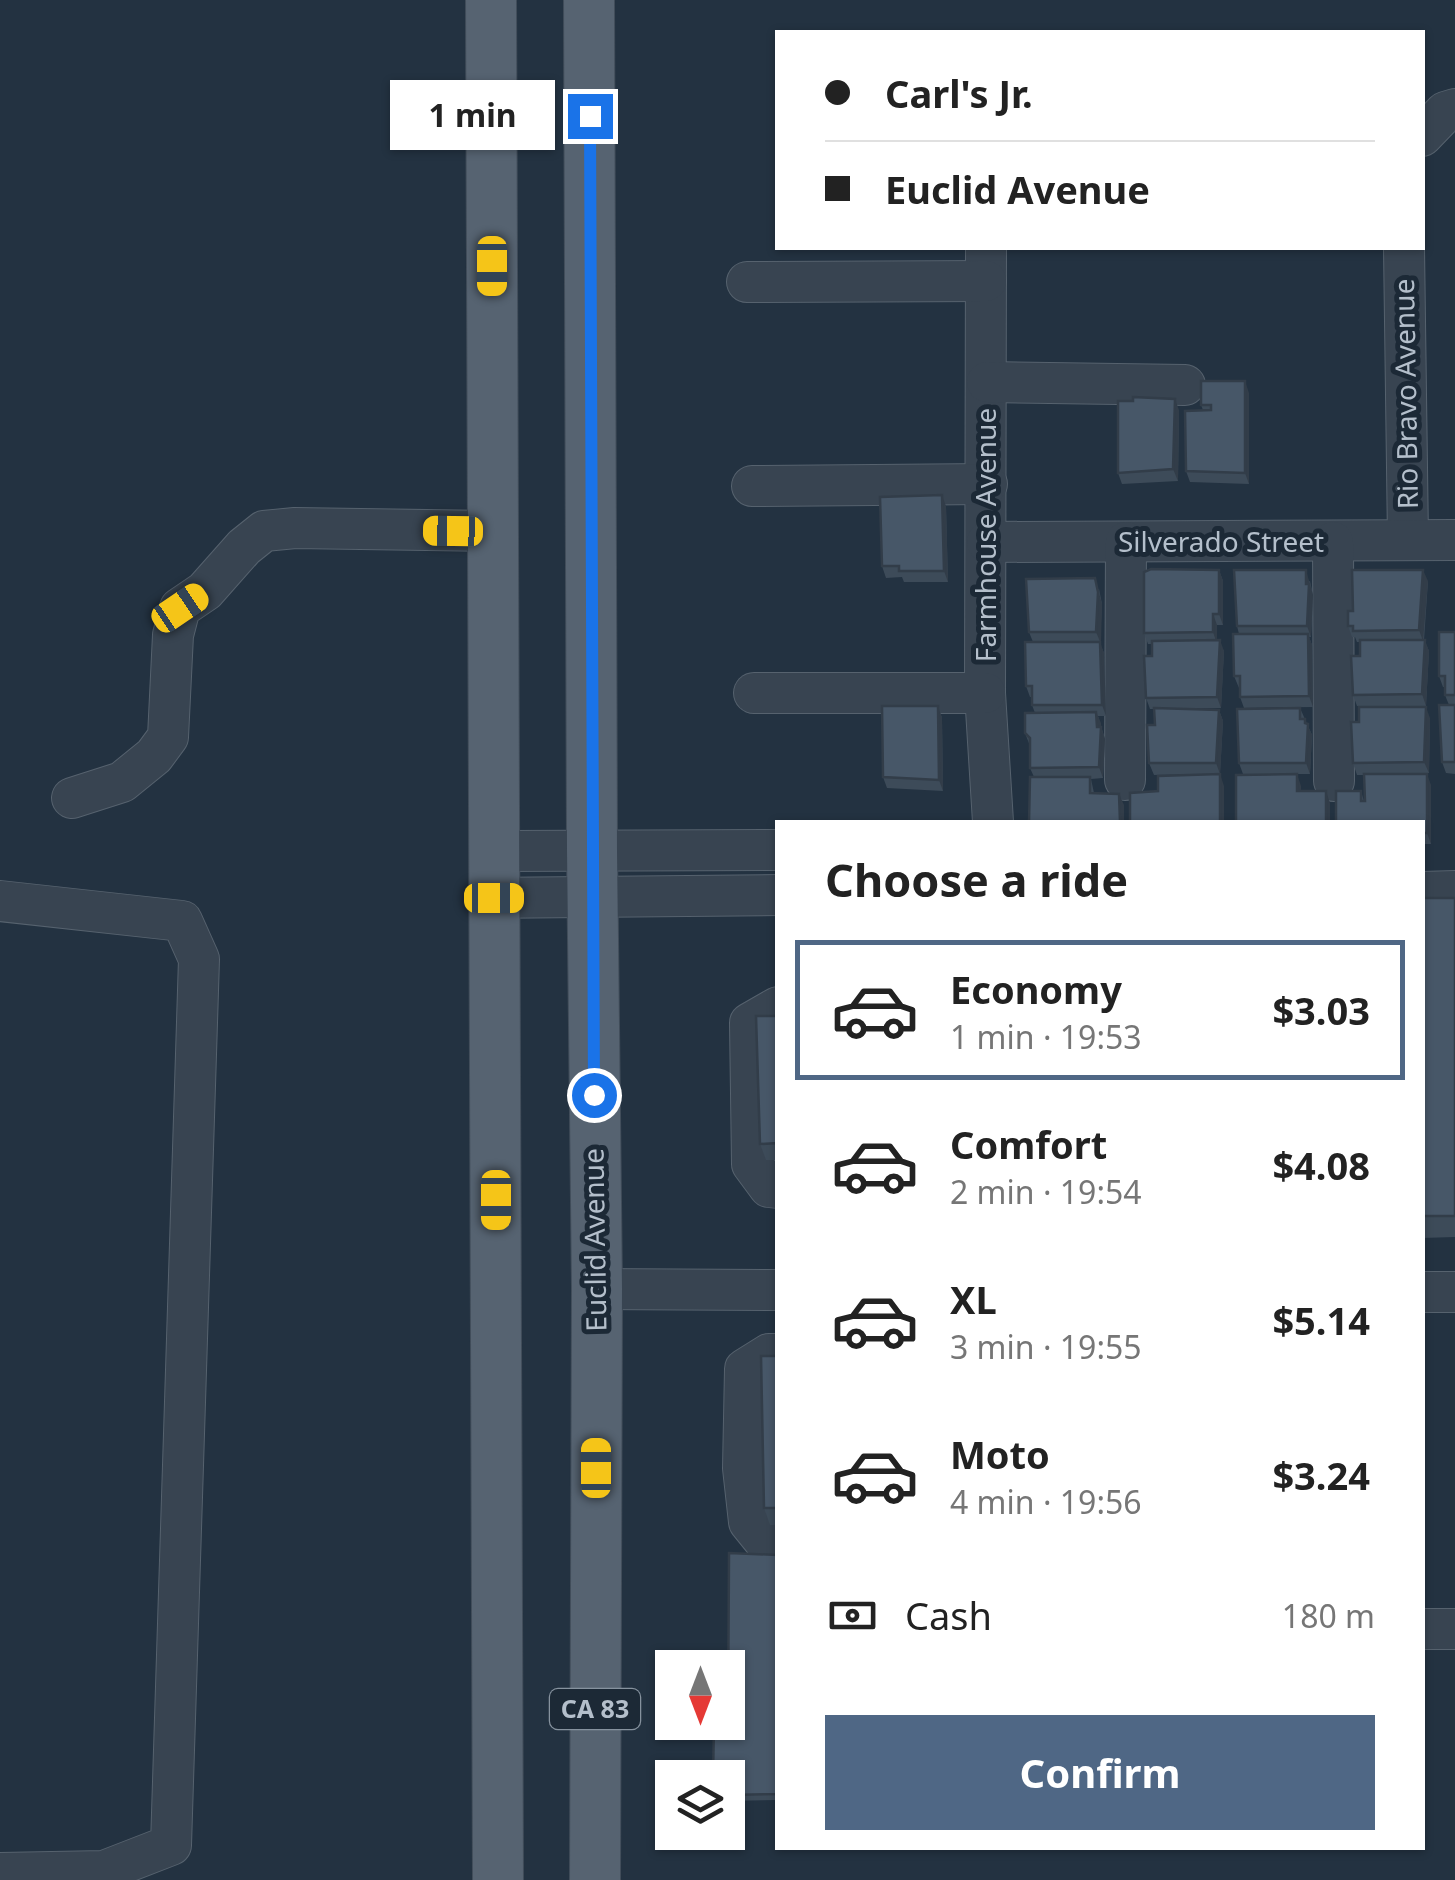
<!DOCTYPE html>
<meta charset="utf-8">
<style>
:root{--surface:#fff;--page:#f2f2f2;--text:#222;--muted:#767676;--line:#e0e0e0;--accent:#4f6785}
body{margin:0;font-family:"Noto Sans",sans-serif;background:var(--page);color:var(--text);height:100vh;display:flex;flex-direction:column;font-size:38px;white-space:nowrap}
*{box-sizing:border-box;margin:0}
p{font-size:32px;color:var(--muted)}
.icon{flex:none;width:55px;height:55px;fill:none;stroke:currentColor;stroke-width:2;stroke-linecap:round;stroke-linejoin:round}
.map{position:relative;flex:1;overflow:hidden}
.panel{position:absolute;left:775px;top:820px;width:650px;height:1030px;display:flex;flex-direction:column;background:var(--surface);border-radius:0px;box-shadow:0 2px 8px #0004}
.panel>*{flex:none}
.hud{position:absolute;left:775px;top:30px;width:650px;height:220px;border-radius:0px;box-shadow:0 2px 8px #0004;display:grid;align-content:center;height:220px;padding:0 50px;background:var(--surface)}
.needle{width:65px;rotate:180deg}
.fabs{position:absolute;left:655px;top:1650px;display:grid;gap:20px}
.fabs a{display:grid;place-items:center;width:90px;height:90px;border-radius:0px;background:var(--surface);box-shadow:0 2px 8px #0004;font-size:50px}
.end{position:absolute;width:45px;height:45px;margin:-22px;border:12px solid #1a73e8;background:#fff;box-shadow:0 0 0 5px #fff}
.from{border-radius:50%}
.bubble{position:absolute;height:70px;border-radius:0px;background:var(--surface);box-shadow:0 2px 8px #0004;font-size:32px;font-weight:700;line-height:70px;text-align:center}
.car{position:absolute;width:30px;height:60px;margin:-30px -15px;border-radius:12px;box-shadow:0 0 8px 2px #0007;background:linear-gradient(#f5c518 24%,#345 0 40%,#f5c518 0 76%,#345 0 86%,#f5c518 0)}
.hud b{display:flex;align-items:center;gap:35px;height:95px;font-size:38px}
.hud b+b{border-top:2px solid var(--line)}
.hud i{width:25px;height:25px;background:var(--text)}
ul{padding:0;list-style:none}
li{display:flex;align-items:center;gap:30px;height:140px;margin:0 20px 15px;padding:0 30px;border:5px solid transparent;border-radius:0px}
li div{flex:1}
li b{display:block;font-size:38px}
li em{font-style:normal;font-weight:700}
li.current{border-color:var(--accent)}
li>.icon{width:90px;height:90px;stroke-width:1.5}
h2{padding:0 50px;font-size:45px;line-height:120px}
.pay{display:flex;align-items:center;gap:25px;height:110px;padding:0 50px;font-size:38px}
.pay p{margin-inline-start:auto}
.button{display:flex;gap:20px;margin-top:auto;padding:20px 50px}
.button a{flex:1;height:115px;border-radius:0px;background:var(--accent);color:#fff;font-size:40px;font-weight:700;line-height:115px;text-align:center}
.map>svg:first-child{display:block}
</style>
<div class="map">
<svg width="1455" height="1880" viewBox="0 0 1455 1880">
<rect width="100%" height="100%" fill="#233241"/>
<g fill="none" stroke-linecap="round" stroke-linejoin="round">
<!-- minor casing -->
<g stroke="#56626e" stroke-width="42">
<g id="minor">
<path d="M1422 136 1445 112 1455 109"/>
<path d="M986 248 985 693 993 822"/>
<path d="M1404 248 1408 540"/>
<path d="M747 282 986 281"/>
<path d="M987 382 1185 385"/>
<path d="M752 486 987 484"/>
<path d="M987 542 1455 540"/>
<path d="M1333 542 1334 781"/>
<path d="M754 693H985"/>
<path d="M1125 780 1126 542"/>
<path d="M72 798 122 782 154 756 168 737 173 635 180 608 205 591 244 547 264 531 295 528 493 531"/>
<path d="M494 851 778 850"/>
<path d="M1422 892 1455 891"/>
<path d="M494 898 778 895"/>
<path d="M0 901 182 921 199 959 171 1845 104 1871 0 1873"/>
<path d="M778 1007 750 1023 752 1164 769 1187 778 1188"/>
<path d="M597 1289 778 1290"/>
<path d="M1422 1292H1455"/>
<path d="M778 1354H769L745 1369 743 1468 749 1522 766 1543 778 1544"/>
<path d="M1422 1629H1455"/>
</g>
</g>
<!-- major casing -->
<g stroke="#414d5a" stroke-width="52">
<g id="major">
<path d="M491 0 498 1880"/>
<path d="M589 0 592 850 597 1289 595 1880"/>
</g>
</g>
<!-- minor -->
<use href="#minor" stroke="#384451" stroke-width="40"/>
<!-- major -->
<use href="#major" stroke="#566371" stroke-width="50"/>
</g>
<!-- wall -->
<g fill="#3d4b59">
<path d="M1249 393V484L1190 482 1186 471 1203 410 1201 405Z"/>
<path d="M1179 410 1178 481 1122 484 1118 473Z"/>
<path d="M946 506 948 582H904L902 577 886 578 882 566Z"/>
<path d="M1219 570 1223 581V625H1217V640L1224 651 1221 708 1178 709 1219 710 1223 721 1220 774 1154 775 1149 763 1155 725 1154 709H1150L1146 698 1152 656V644H1148L1144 633Z"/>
<path d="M1310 581 1313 595 1311 637H1309L1312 645 1313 707 1244 708 1240 697V688H1239L1234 676 1239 634 1237 626Z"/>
<path d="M1428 581 1424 640 1429 651 1426 706H1357L1353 695 1360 656V642H1357L1355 637H1352L1348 626 1353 611Z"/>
<path d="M1099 589 1102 604 1100 644 1104 653 1106 716H1098L1105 739 1103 778 1091 779 1094 793 1124 805V822H1029L1034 777 1030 768V746L1025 733 1035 713 1032 705V697H1030L1026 686 1033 642 1029 632Z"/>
<path d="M1455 632V774L1446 773 1442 762 1449 705 1445 695V687H1443L1439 676Z"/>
<path d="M938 706 942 718 943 791 887 788 883 777Z"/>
<path d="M1300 708 1312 735 1310 774H1243L1239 763Z"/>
<path d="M1430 718 1429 773 1411 774 1431 785V844H1422V822L1336 791H1361L1364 801V775H1357L1353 763Z"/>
<path d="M1422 898H1455V1237L1422 1238Z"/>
<path d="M778 1016V1160H766L760 1144Z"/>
<path d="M778 1356V1525H770L764 1508Z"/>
<path d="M778 1555V1800L728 1801V1722Z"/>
</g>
<!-- shaded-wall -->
<g fill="#323d49">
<path d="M1245 381 1249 393V484L1245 473Z"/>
<path d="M1175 399 1179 410 1178 481 1173 469Z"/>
<path d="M942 495 946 506 948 582 944 571Z"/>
<path d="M1219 570 1223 581V625L1219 614Z"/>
<path d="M1306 570 1313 595 1311 637 1307 626Z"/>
<path d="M1423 570 1428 581 1423 641 1419 630Z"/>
<path d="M1095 578 1102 604 1101 644 1096 632Z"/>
<path d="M1213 614 1217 625V644L1213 632Z"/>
<path d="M1308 634 1312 645 1313 707 1309 696Z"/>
<path d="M1220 640 1224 651 1221 708 1217 697Z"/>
<path d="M1425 640 1429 651 1426 706 1422 694Z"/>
<path d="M1100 642 1104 653 1106 716 1102 705Z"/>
<path d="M938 706 942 718 943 791 939 780Z"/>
<path d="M1426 707 1430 718 1429 773 1424 762Z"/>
<path d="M1219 710 1223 721 1220 774 1216 763Z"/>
<path d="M1096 712 1101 723V731V727L1105 739 1103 778 1099 767Z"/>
<path d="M1305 719 1312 735 1310 774 1306 763Z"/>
<path d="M1220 774 1224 786V822H1220Z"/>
<path d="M1297 774 1301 786V803L1297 791Z"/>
<path d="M1427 774 1431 785V844L1427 833Z"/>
<path d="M1326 791 1330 803V822H1326Z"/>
<path d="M1119 794 1124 805V822H1120Z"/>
</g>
<!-- building -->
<g fill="#475768" stroke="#323d49" stroke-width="2.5">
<path d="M1201 381H1245V473L1186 471 1185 411 1211 410V405H1201Z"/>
<path d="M1133 397 1175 399 1173 469 1118 473V401H1133Z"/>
<path d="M942 495 944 571H899V566H882L880 497Z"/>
<path d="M1151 569 1219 570V614H1213V632L1144 633V572Z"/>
<path d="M1234 570H1306V584H1309L1307 626H1237Z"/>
<path d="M1352 570H1423L1419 630 1353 631V626H1348V611H1353Z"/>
<path d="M1095 578 1098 592 1096 632H1029L1026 579Z"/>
<path d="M1439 632H1455V695H1445V676H1439Z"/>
<path d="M1233 634H1308L1309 696 1240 697V676H1234Z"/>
<path d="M1220 640 1217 697 1146 698 1144 656H1152V641Z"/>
<path d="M1360 640H1425L1422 694 1353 695 1351 656H1360Z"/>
<path d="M1025 642H1100L1102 705H1032V686H1026Z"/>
<path d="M1439 705H1455V762H1442Z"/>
<path d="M882 706H938L939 780 883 777Z"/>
<path d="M1359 707H1426L1424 762 1353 763 1351 722H1359Z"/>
<path d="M1154 708 1219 710 1216 763H1149L1147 725H1155Z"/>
<path d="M1300 708V719H1305V723L1308 724 1306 763H1239L1237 709Z"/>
<path d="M1096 712 1097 727H1101L1099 767 1030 768V738L1025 733V713Z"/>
<path d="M1220 774V822H1130V793L1158 791V776Z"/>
<path d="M1297 774V791H1326V822H1236V775Z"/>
<path d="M1364 774H1427V833H1422V822H1336V791H1361V801H1365Z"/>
<path d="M1030 777H1090V793L1119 794 1120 822H1029Z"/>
<rect x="1422" y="898" width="33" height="318"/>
<path d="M756 1016H778V1143L760 1144Z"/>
<path d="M761 1356H778V1508H764Z"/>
<path d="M729 1553 778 1555V1794L728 1795V1778H713L714 1722H728Z"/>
</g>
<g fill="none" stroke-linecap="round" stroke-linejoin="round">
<!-- route -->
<path stroke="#1a73e8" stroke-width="12" d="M590 116 594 1095"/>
</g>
<g text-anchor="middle" stroke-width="10" stroke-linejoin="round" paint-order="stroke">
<!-- shield labels -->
<rect fill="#1c2936" stroke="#86929e" stroke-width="2.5" x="550" y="1689" width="90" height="40" rx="8"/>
<g font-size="25" font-weight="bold" fill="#b4bfcb">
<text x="595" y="1718">CA 83</text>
</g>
<!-- street labels -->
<g font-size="28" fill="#b4bfcb" stroke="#1c2936">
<text transform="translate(1406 394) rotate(-91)" y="10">Rio Bravo Avenue</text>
<text transform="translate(986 535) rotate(-90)" y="10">Farmhouse Avenue</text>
<text x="1221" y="552">Silverado Street</text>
<text transform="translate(595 1240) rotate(-91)" y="10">Euclid Avenue</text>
</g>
</g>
</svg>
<div class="fabs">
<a><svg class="needle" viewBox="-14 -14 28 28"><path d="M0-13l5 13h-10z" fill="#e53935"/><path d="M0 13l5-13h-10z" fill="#767676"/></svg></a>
<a><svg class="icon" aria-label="layers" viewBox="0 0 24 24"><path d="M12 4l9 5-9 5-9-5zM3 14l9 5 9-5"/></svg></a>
</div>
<i class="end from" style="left:594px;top:1095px"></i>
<i class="end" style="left:590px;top:116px"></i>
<div class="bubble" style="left:390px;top:80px;width:165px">1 min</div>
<i class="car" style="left:492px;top:266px;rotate:180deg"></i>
<i class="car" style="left:453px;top:531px;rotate:271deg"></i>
<i class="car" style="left:180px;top:608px;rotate:56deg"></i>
<i class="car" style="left:494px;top:898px;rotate:90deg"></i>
<i class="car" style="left:496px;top:1200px;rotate:180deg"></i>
<i class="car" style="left:596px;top:1468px;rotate:0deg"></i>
<div class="hud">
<b><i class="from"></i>Carl's Jr.</b>
<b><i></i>Euclid Avenue</b>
</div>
<section class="panel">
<h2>Choose a ride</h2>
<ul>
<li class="current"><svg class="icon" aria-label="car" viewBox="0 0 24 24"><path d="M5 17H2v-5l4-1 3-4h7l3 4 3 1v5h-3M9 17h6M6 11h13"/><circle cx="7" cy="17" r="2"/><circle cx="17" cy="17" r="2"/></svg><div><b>Economy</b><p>1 min · 19:53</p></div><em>$3.03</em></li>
<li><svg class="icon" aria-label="car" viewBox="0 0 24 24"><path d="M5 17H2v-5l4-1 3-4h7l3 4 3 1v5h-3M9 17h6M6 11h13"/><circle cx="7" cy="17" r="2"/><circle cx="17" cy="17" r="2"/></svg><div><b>Comfort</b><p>2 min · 19:54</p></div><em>$4.08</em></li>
<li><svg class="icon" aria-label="car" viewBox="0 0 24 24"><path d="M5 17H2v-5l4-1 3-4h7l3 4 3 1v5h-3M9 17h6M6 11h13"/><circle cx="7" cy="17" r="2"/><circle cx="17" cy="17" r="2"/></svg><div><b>XL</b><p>3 min · 19:55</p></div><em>$5.14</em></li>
<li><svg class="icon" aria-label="car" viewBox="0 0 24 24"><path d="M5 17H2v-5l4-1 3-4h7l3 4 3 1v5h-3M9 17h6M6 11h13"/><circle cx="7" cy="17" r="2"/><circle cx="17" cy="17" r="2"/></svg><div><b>Moto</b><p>4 min · 19:56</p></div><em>$3.24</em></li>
</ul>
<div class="pay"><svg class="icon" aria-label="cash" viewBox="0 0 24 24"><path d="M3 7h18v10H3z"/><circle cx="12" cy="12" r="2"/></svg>Cash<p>180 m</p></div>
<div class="button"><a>Confirm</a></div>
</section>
</div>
